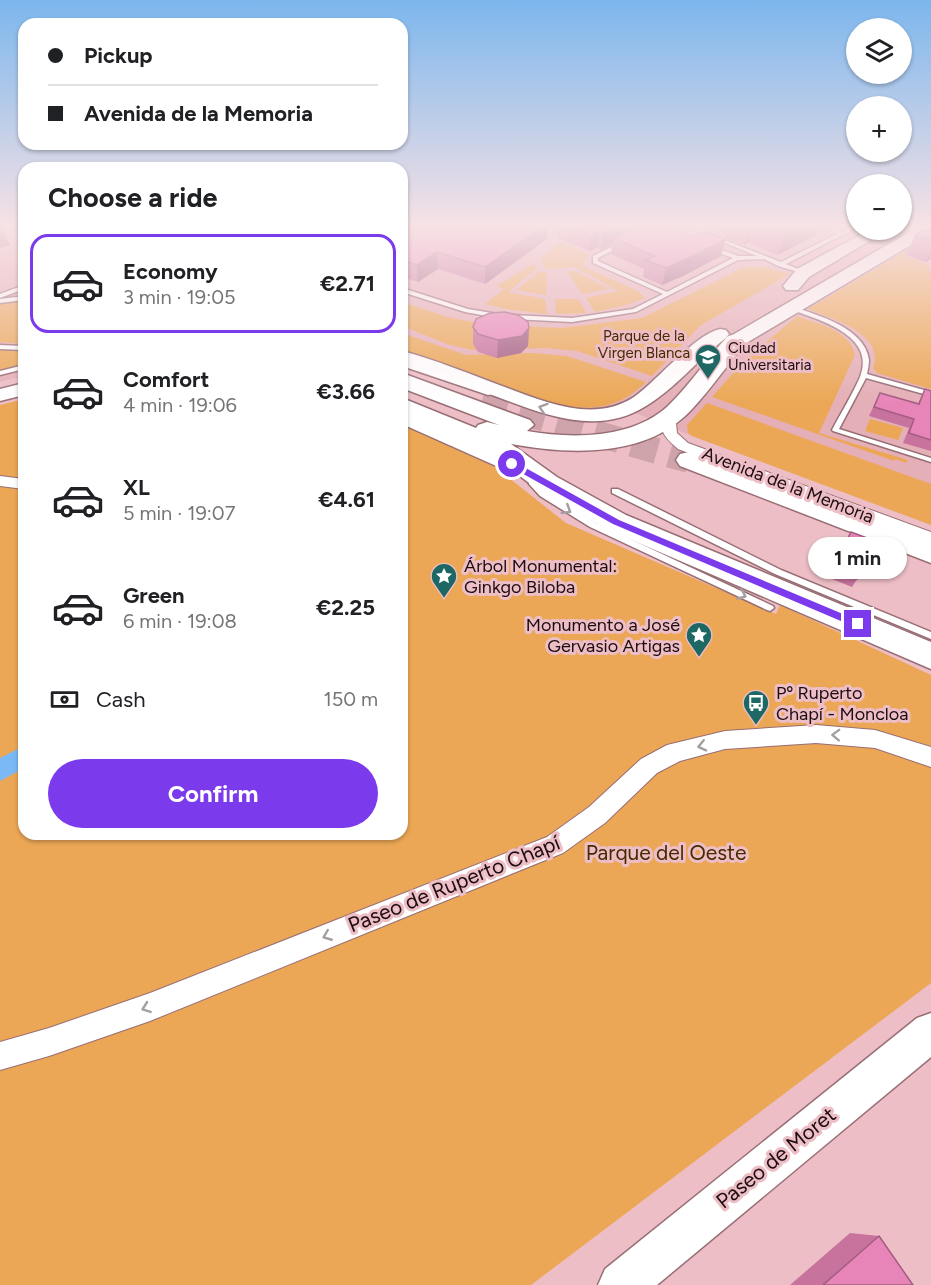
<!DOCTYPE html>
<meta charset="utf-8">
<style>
:root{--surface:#fff;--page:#f6f6f6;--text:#202124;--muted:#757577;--line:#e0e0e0;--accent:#7c3aed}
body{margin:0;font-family:Figtree,sans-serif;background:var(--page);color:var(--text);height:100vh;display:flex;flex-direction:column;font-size:22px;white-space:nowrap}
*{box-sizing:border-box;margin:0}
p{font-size:20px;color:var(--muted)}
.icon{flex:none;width:33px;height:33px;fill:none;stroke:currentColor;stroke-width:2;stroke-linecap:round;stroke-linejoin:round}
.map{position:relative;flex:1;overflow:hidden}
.details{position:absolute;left:18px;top:162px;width:390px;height:678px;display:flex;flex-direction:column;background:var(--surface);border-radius:18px;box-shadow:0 2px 4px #0004}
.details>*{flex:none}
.hud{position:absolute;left:18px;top:18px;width:390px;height:132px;border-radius:18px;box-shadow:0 2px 4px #0004;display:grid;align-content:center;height:132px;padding:0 30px;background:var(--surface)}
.tools{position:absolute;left:846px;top:18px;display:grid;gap:12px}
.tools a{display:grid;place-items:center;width:66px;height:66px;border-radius:50%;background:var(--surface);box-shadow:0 2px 4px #0004;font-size:30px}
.end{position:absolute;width:27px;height:27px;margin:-14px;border:8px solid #7c3aed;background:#fff;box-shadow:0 0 0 3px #fff}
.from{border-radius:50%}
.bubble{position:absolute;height:42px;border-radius:21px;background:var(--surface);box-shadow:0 2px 4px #0004;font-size:20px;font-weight:700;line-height:42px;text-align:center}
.hud b{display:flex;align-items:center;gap:21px;height:57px;font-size:22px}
.hud b+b{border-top:2px solid var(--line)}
.hud i{width:15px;height:15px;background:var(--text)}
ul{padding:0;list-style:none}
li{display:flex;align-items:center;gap:18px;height:99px;margin:0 12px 9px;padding:0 18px;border:3px solid transparent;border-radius:18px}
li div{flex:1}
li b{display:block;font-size:22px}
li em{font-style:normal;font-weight:700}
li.current{border-color:var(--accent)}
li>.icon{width:54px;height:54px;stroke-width:1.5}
h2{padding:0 30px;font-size:27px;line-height:72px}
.pay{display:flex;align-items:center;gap:15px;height:66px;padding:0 30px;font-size:22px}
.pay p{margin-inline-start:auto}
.button{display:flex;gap:12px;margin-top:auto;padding:12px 30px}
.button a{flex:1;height:69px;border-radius:36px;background:var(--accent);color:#fff;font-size:24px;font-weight:700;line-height:69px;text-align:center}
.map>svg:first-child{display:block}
</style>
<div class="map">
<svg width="931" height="1285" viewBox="0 0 931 1285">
<rect width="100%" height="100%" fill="#edbec5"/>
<!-- built -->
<g fill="#e5afb7">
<path d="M0 224H24V376L0 382Z"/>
<path d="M402 224H856V230H902V224H931V524L692 436 623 408 571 410 402 347Z"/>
</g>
<!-- green -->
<g fill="#eba755">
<path d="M927 238 931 240 905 256 930 265 925 268 931 271V389L877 373 873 368C886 334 831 318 808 309Z"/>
<path d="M561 242 589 254 582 266 638 291 645 298 626 305 595 312 586 298 618 291 575 267 546 269 540 259Z"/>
<path d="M533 264 538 268 508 292 545 299 547 314 506 309 485 304 504 289 496 286Z"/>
<path d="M744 267H763L790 274 701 325 652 376 577 351 546 348 473 350 450 345 402 326V302L448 317 478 323 482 319 536 327 562 328 642 318Z"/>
<path d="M540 271 547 273 546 295 516 290Z"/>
<path d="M576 271 609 289 582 294 568 272Z"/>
<path d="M555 299H578L586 313 556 314Z"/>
<path d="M24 301V344L0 342V304Z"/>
<path d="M797 316C818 324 850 330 855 355L819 433 908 460 906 463 895 459 894 461 712 397 743 362Z"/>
<path d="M402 333 466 355 534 353 567 356 646 382C616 411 590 410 551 405L402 351Z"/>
<path d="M0 349 24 351V364L0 370Z"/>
<path d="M24 399V834H402V420L476 452 566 523 776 614 780 605 931 675V983L531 1285H0V405Z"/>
<path d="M707 403 931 484V525L692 436 688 433 687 425Z"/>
<path d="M870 419 903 428 898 440 865 431Z"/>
</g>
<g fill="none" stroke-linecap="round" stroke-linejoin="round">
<!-- canal -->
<path fill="#7bb9f5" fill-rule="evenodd" d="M24 746V768L0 781V758Z"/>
<!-- highway-tunnel -->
<path stroke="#cea3aa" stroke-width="26" stroke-dasharray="26 13" stroke-linecap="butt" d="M482 401 689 460"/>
<!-- lane casing -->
<g stroke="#986e75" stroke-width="3">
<g id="lane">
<path d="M678 224H683L781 262 837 234 829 228 833 224H837L834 228 841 232 854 225H856V228L786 264 805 272V274L778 266 764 259 738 260 636 312 572 322 512 319 509 317 512 315 572 318 633 309 663 294 593 263V256L621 242 623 243V245L598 258V261L667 292 733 258 709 249V247H713L738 256H757Z"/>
<path d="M24 285V289L0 298V294Z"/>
<path d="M402 288 468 309 498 314 501 316 498 318 465 312 402 292Z"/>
<path d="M24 296V300L0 303V299Z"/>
<path d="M789 307H793C818 315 865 328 869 360 869 364 868 369 867 374L931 392V396L866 378 839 429 931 458V462L833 431 832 430C841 413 852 395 860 377 877 335 817 319 789 309Z"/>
<path d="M0 345 24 346V350L0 349Z"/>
<path d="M402 362 492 393 493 394 488 395 402 366Z"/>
<path d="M24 365V369L0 375V371Z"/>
<path d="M529 480H535L546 492 596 523 773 606 774 608 770 611 767 610 590 527 540 496 529 484Z"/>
<path d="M612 489H618L781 570 931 632V639L775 574 612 493Z"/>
</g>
</g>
<!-- street casing -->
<g stroke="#986e75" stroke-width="2">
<g id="street">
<path d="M675 408 682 412 676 423 677 433 688 443 931 532V545L678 449C661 434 657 429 670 409Z"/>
<path d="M0 476 24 479V489L0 486Z"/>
<path d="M816 725 875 730 931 747V767L875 748 816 743 725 749 680 761 657 773 605 823 563 853 150 1021 49 1056 0 1070V1042L49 1028 150 993 547 837 589 807 641 759 667 745 725 731Z"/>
</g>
</g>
<!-- secondary casing -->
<g stroke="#986e75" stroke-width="3">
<g id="secondary">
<path d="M15 224H24V229Z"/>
<path d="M720 329 726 330 729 334 726 338C698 359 676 388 646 406 594 439 536 411 484 392 457 382 429 374 402 363V351C436 360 470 374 502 386 544 401 592 424 634 397 658 380 694 335 720 329Z"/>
<path d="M24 383V395L0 401V389Z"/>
<path d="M402 411 519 459 522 464 519 469 511 471 503 469 402 424Z"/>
<path d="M931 1013V1057L657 1285H598L605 1269 917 1018Z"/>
</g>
</g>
<!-- primary casing -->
<g stroke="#986e75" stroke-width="3">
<g id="primary">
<path d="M923 224H931V233L743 345H729L726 341 729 337Z"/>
<path d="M869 230H888L809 277 798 290H786L783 286 797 269Z"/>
</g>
</g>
<!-- highway casing -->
<g stroke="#986e75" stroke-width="3">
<g id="highway">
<path d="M736 334 744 336 747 341 744 346C725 367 704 399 684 417 639 458 566 454 511 444L557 477 626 515 931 642V669L606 529 537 489 492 455 402 414V398L476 428 478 425 487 422 499 425 402 388V373L530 420 534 425 527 431C572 439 632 439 668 406 690 385 707 358 728 336Z"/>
<path d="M689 452 931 541V563L680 466 676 460 680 454Z"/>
</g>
</g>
<!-- lane -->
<use href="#lane" fill="#fff" fill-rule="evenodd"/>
<!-- street -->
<use href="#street" fill="#fff" fill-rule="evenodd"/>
<!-- secondary -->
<use href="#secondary" fill="#fff" fill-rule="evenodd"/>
<!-- primary -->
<use href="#primary" fill="#fff" fill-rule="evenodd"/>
<!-- highway -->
<use href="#highway" fill="#fff" fill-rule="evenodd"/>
</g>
<!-- wall -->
<g fill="#c8729e">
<path d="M402 224H548L547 239 485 284 438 269 418 282 402 277Z"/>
<path d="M555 224H660L693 237 726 239 721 256 683 276 662 285 643 277 644 269 611 254 612 244 601 250 597 248 589 251 558 238Z"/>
<path d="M699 224H822L819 225 816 235 778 255 748 243 744 245 725 238 726 234Z"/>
<path d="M931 226V261L929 260 926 262 906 255 915 235Z"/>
<path d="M473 327 529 328 528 346 521 353 497 358 478 352 473 344Z"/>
<path d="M925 389 931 391V451L903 443 909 428 869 416 880 393 918 404Z"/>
<path d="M851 532 857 579 852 587 827 577Z"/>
<path d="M850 1233 879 1236 913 1285H790Z"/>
</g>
<!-- shaded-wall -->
<g fill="#a25d81">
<path d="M0 224 10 245 0 248Z"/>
<path d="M547 224H548L547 239 485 284V267Z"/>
<path d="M625 224H657L613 238 612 244 601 250 603 233Z"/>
<path d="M750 224H754L748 243 744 245Z"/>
<path d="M800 224H822L819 225 816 235 778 255 786 231Z"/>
<path d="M599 231 597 248 589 251 591 235Z"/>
<path d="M726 239 721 256 683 276 662 285 666 268Z"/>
<path d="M437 252 438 269 418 282 417 265Z"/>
<path d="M931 252V256L929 260 926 262Z"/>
<path d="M529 328 528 346 521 353 497 358 498 340Z"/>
</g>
<!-- building -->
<g fill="#e885b8" stroke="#a25d81" stroke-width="1.5">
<path d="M402 224H547L485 267 437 252 417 265 402 260Z"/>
<path d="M564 224H625L603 233 599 231 591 235Z"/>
<path d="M644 224H660L693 237 705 232 726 239 687 259 666 268 646 260 655 256 613 238Z"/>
<path d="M766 224H800L786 231Z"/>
<path d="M931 226V240L915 235Z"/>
<path d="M505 312 518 315 528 322 529 328 522 336 498 340 478 334 473 327 476 319 490 313Z"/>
<path d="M925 389 931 391V440L909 433 914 419 874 407 880 393 919 404Z"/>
<path d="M851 532 875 541 857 579 832 569Z"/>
<path d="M879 1236 913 1285H823Z"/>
</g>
<!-- one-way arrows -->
<defs><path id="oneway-chevron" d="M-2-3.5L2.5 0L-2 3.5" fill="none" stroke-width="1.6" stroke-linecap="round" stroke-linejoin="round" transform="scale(1.5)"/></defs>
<g stroke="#a59e9f">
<use href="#oneway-chevron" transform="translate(543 408) rotate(-162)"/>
<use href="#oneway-chevron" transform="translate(567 510) rotate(32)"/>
<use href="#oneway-chevron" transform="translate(742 595) rotate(24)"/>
<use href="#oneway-chevron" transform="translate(836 735) rotate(-178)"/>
<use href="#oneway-chevron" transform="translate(702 746) rotate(167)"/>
<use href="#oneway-chevron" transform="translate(327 936) rotate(158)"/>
<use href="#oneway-chevron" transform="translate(146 1008) rotate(160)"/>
</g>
<!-- sky -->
<linearGradient id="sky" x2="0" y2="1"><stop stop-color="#7cb6ed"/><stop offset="0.56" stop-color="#f7e2e5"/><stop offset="1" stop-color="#f7e2e5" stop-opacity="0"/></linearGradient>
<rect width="931" height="403" fill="url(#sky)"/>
<!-- route -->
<path fill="#7c3aed" d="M509 462H515L619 520 862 622 863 624 862 627H855L613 524 509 466Z"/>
<!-- icons -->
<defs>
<g id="university-pin" transform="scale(1.35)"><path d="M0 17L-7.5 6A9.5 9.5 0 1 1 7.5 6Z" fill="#1d6864" stroke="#edbec5"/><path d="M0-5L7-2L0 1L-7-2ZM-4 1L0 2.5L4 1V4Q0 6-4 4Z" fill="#fff"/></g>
<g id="sight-pin" transform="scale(1.35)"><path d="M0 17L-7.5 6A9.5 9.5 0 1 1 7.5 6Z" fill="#1d6864" stroke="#edbec5"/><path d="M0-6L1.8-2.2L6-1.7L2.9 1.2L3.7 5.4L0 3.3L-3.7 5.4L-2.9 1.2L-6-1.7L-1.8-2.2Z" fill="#fff"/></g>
<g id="bus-pin" transform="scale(1.35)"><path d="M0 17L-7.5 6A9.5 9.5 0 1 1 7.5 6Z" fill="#1d6864" stroke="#edbec5"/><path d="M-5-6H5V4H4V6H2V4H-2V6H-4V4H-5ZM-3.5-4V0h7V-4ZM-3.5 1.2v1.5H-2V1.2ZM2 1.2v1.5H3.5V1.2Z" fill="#fff"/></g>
</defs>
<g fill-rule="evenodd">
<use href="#university-pin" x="708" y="357"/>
<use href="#sight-pin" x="444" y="576"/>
<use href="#sight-pin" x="699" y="635"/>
<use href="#bus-pin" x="756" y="703"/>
</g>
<g text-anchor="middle" stroke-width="6" stroke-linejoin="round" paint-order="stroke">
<!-- far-park labels -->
<g font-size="15" fill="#462a02" stroke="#edbec5">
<text x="644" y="341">Parque de la<tspan x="644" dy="17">Virgen Blanca</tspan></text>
</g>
<!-- far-poi labels -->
<g font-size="15" fill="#1d0d10" stroke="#edbec5" text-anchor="start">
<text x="728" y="353">Ciudad<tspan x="728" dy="17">Universitaria</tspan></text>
</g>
<!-- street labels -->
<g font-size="18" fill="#1d0d10" stroke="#edbec5">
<text transform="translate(788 485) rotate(21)" y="6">Avenida de la Memoria</text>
</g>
<!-- poi labels -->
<g font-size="18" fill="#1d0d10" stroke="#edbec5" text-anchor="start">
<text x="464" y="572">Árbol Monumental:<tspan x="464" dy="21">Ginkgo Biloba</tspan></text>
<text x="680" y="631" text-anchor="end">Monumento a José<tspan x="680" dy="21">Gervasio Artigas</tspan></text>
<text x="776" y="699">Pº Ruperto<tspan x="776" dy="21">Chapí - Moncloa</tspan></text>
</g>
<!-- near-park labels -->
<g font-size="21" fill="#462a02" stroke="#edbec5">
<text x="666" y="860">Parque del Oeste</text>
</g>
<!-- near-street labels -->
<g font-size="21" fill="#1d0d10" stroke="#edbec5">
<text transform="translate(454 884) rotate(-22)" y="7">Paseo de Ruperto Chapí</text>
<text transform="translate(776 1158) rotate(-39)" y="7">Paseo de Moret</text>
</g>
</g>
</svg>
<div class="tools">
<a><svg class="icon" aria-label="layers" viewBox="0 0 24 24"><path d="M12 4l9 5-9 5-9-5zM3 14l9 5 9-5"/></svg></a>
<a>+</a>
<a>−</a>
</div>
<i class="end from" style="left:512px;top:464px"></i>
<i class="end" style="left:858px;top:624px"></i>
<div class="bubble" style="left:808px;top:537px;width:99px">1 min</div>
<div class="hud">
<b><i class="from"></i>Pickup</b>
<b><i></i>Avenida de la Memoria</b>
</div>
<section class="details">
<h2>Choose a ride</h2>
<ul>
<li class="current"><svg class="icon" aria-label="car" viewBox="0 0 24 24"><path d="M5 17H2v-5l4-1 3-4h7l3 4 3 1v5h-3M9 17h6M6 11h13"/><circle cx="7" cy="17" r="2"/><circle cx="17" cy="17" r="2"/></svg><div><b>Economy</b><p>3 min · 19:05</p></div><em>€2.71</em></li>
<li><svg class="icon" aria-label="car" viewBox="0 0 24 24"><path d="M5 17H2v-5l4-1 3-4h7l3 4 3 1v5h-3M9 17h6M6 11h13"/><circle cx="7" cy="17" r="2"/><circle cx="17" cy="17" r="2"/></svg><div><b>Comfort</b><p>4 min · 19:06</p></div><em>€3.66</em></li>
<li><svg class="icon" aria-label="car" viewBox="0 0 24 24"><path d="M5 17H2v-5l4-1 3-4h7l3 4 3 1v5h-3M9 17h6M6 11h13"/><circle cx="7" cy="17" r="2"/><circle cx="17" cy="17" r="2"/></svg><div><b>XL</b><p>5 min · 19:07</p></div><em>€4.61</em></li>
<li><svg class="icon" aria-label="car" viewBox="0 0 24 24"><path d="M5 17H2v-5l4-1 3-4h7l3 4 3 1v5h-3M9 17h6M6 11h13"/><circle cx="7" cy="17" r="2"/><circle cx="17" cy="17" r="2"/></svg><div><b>Green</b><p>6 min · 19:08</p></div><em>€2.25</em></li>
</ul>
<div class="pay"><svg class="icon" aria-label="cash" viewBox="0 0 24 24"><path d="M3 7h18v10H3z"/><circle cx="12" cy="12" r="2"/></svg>Cash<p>150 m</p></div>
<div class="button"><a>Confirm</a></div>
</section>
</div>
